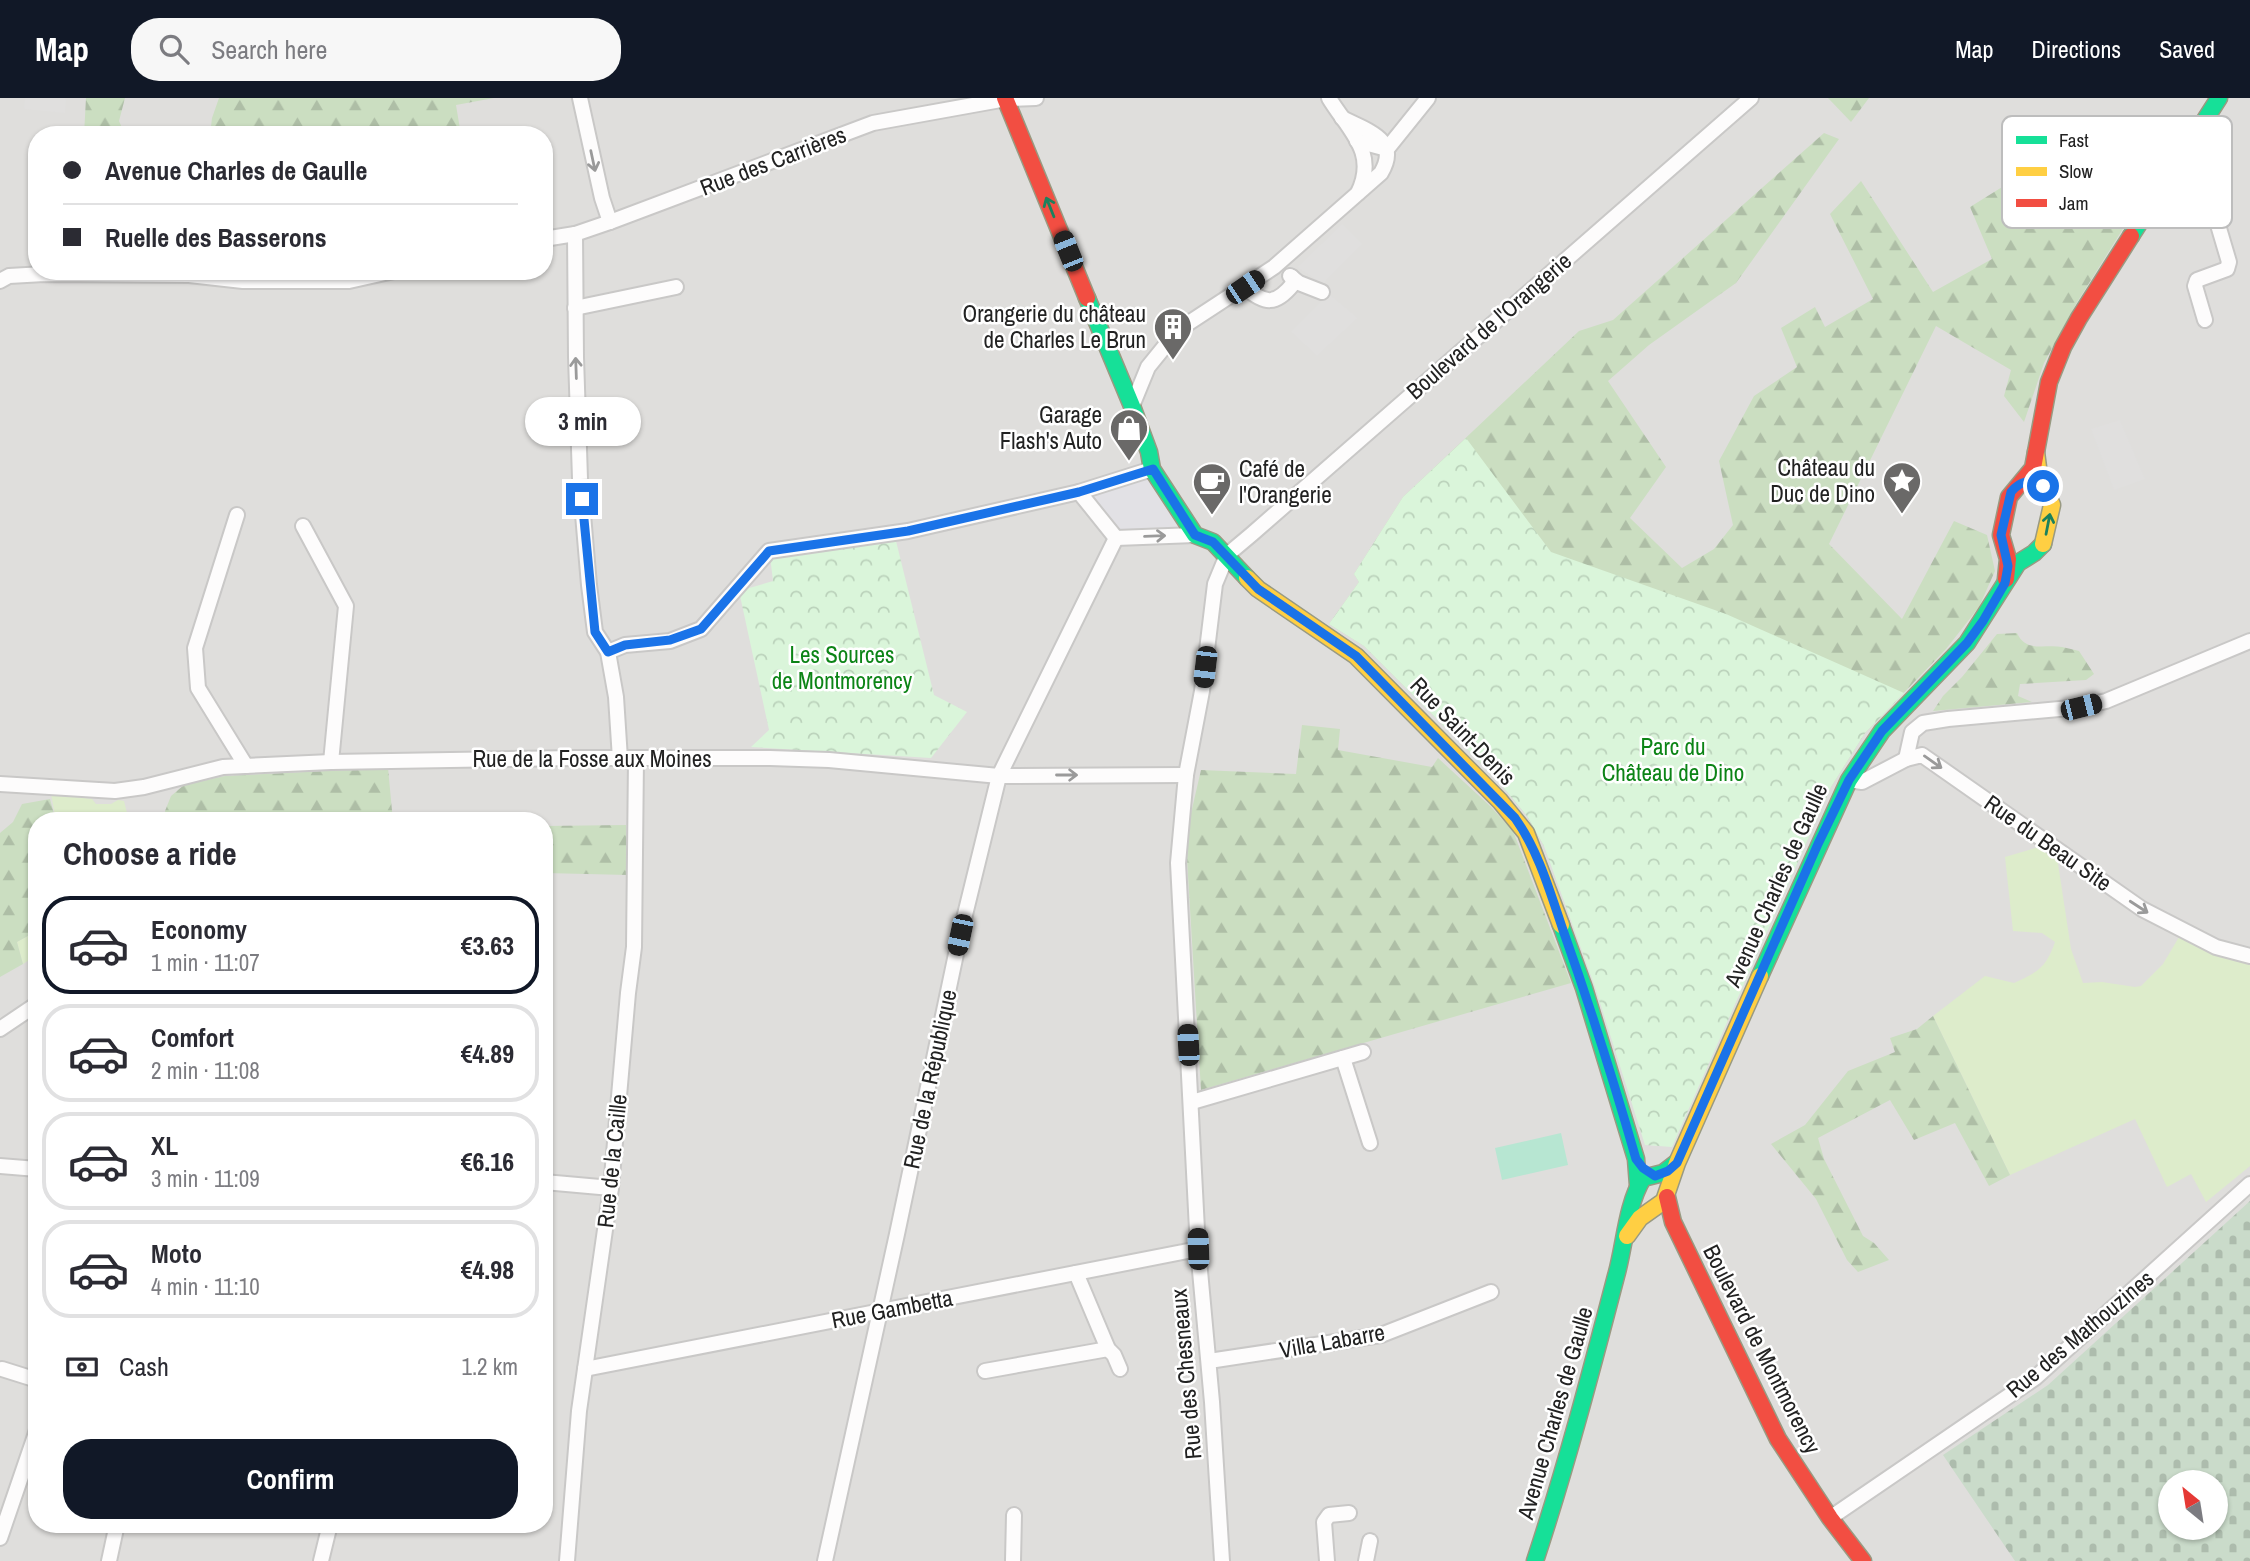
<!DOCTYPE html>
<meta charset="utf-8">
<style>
:root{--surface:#fff;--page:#f7f7f7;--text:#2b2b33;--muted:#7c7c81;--line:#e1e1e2;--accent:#111827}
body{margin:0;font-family:"Archivo Narrow",sans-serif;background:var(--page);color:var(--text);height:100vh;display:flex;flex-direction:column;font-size:26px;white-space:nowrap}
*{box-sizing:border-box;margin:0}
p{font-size:23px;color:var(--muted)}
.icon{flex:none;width:38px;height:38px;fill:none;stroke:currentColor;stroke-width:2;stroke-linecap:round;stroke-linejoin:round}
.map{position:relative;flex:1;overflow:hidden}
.side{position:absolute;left:28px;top:714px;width:525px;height:721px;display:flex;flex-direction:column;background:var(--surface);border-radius:28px;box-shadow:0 2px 5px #0004}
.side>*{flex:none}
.banner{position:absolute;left:28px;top:28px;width:525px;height:154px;border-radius:28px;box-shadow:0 2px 5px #0004;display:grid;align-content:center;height:154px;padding:0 35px;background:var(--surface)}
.needle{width:46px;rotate:330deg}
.controls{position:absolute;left:2158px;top:1372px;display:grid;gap:14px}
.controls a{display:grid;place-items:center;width:70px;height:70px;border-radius:50%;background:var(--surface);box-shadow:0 2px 5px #0004;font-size:35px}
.end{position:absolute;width:32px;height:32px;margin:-16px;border:9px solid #1a73e8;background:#fff;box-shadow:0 0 0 4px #fff}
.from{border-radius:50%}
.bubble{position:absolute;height:49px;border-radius:24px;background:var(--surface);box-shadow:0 2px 5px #0004;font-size:23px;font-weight:800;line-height:49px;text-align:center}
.car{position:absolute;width:21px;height:42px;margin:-21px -10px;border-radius:9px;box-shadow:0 0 5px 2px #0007;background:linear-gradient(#222 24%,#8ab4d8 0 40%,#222 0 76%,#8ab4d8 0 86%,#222 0)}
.banner b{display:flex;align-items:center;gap:24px;height:66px;font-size:26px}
.banner b+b{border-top:2px solid var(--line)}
.banner i{width:18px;height:18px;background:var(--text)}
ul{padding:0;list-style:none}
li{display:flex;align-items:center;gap:21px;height:98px;margin:0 14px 10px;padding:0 21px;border:4px solid var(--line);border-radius:28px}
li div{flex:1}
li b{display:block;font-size:26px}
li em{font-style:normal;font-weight:800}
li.active{border-color:var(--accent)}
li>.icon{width:63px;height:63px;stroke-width:1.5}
h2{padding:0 35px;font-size:32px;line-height:84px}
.pay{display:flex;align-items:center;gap:18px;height:77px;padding:0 35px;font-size:26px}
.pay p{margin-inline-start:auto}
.cta{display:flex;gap:14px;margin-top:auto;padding:14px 35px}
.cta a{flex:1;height:80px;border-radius:28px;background:var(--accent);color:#fff;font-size:28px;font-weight:800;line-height:80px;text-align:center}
header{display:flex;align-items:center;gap:42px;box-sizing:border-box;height:98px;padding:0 35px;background:var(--accent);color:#fff}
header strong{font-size:33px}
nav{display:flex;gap:38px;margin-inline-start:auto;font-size:24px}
.search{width:490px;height:63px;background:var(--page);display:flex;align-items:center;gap:18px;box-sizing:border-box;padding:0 24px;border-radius:28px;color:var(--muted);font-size:26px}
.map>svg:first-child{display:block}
</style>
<header>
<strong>Map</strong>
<div class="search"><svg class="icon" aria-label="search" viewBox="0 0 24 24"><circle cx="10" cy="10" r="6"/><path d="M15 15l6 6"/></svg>Search here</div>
<nav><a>Map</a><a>Directions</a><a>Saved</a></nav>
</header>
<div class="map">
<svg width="2250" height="1463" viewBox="0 0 2250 1463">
<defs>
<pattern id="forest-firs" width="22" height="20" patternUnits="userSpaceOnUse" patternTransform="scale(1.75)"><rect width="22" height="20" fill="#cbdec1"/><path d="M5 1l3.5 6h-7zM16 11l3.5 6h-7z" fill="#aebea6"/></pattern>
<pattern id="cemetery-stones" width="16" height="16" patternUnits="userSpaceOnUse" patternTransform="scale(1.75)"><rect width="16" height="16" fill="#cadbca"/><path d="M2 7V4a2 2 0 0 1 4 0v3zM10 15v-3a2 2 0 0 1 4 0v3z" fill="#adbcad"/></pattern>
<pattern id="park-crowns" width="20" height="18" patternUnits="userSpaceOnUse" patternTransform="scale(1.75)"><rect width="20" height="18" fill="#daf5da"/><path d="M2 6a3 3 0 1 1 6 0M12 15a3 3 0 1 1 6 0" fill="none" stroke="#bbd2bb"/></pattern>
</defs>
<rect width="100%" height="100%" fill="#f0eeeb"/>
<!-- residential -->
<path fill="#dfdedc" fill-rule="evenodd" d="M0 0H2250V1463H0ZM37 37H544V173H37ZM37 723H544V1426H37ZM2170 1384H2216V1430H2170Z"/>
<!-- grass -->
<g fill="#ddeccb">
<path d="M51 696 92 701 96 706H111L118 702 124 703 129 723H56Z"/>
<path d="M2039 749 2057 759 2071 851 2083 885 2102 884 2135 889 2141 888 2163 866 2182 834 2250 861V1068L2206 1104 2191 1076 2167 1089 2135 1021 2010 1077 1933 918 1985 878 2014 885C2038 874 2046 870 2055 844L2042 835 2013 833 2005 759Z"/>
<path d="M37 833V857L23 866 17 844Z"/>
</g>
<!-- forest -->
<g fill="url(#forest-firs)">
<path d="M86 0H125L119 23 123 32 162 28 164 37H84Z"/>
<path d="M219 0H494L456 7 461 37H210L212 20Z"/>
<path d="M1828 0H1869L1851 24Z"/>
<path d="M2090 30 2151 86 2076 206 2044 265 2024 324 2004 298 2011 272 1936 228 1829 446 1902 521 1954 423 1987 437 1995 473 1979 509 1946 551 1865 635 1831 689 1778 808 1544 748 1527 718 1494 678 1364 548 1329 526 1359 484 1354 476 1403 399 1579 233 1613 222 1824 35 1839 41 1736 185 1649 247 1608 283 1666 369 1630 420 1682 470 1714 451 1733 427 1719 363 1754 298 1797 269 1781 230 1815 209 1825 229 1873 201 1830 116 1861 83 1933 194 1992 161 1970 109 2007 86 2031 121 2075 94 2052 50Z"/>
<path d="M2017 535C2026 555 2045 546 2062 549 2068 550 2074 552 2079 553L2094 576 2086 582 2020 586 2018 598 2032 604 1933 613 1943 598 1962 579 1997 536Z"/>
<path d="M1302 627 1340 631 1338 652 1432 669 1438 660 1490 708 1513 733 1571 885 1201 992 1187 761 1189 724 1201 672 1296 676Z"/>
<path d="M388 670 393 723H167L165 713 171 698 184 687 225 678Z"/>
<path d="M50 701 56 723H37V833L17 844 23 866 0 879V735L13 724 22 706Z"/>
<path d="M626 727 628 777 544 775V728Z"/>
<path d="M1933 918 2010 1077 1989 1088 1955 1025 1914 1042 1890 1002 1818 1040 1824 1061 1863 1138 1874 1145 1889 1162 1858 1174 1847 1162 1816 1101 1771 1046 1805 1027 1848 973 1895 954 1890 940 1917 931Z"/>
</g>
<!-- cemetery -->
<path fill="url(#cemetery-stones)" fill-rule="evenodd" d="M2250 1103V1463H2015L1943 1357 2048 1287ZM2170 1384H2216V1430H2170Z"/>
<!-- park -->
<g fill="url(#park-crowns)">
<path d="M1466 340 1551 454 1726 516 1904 595 1865 635 1831 689 1672 1049 1645 1047 1595 889 1544 748 1527 718 1494 678 1364 548 1329 526 1359 484 1354 476 1403 399Z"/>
<path d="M863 443H896L934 597 967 614 931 660 751 649 769 632 739 493 773 483 770 458Z"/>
</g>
<!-- pitch -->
<path fill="#b7e6d2" d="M1561 1035 1568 1067 1502 1082 1495 1050Z"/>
<!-- parking -->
<g fill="#e0dfde">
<path d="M25 0H66L65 15 24 11Z"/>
<path d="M1342 126 1362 146 1323 186 1297 169Z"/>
<path d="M1329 196 1358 220 1317 258 1291 234Z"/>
<path d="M2120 322 2145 381 2114 392 2091 331Z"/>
</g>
<!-- plaza -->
<path fill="#e2e1e5" d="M1152 376 1183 431 1117 433 1088 396Z"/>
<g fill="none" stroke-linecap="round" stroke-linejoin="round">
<!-- street casing -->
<g stroke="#c9c8c7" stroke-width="18">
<g id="street">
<path d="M580 0 602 100 610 124"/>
<path d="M1329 0C1349 33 1378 54 1358 95"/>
<path d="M1357 43 1387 51 1428 0"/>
<path d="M2175 68 2201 86 2208 93 2229 164 2227 171 2197 182 2195 188 2205 222"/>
<path d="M575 136 576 259 580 381 589 487 595 534 608 554 616 599 620 661"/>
<path d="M544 141 575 136 610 124 873 25 1006 1 1036 0"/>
<path d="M1290 178 1299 185 1322 194"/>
<path d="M0 183 9 178 44 176 189 177 243 183H349L394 173"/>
<path d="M1245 189C1265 207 1276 207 1293 186L1292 179"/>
<path d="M575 210 676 189"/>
<path d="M1132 308 1148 269 1178 232 1274 169 1381 75C1401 41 1367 33 1342 20"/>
<path d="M1079 394 1116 440"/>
<path d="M237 417 195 550 198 590 246 668"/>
<path d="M303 428 346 508 331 664"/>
<path d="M1116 440 1195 437"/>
<path d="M608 554 625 547 670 543 701 531 769 453 908 433 1079 394 1152 371"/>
<path d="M1906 661 1912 634 1923 625 1948 621 2081 609 2106 603 2250 543"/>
<path d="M1849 682 1862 684 1906 661 1922 657 2142 811 2216 849 2250 858"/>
<path d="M0 686 115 693 144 689 223 669 331 664 577 660H770L829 662 999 678 1186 677"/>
<path d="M0 931 37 906"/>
<path d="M1343 960 1370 1045"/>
<path d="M1192 1004 1363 954"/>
<path d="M0 1068 37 1071"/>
<path d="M544 1084 611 1090"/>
<path d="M1076 1175 1108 1251 1114 1257 1120 1271"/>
<path d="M1209 1263 1381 1237 1491 1194"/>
<path d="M2 1271 37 1282"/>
<path d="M585 1271 1198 1151"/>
<path d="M985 1273 1108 1251"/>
<path d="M1830 1420 2035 1280 2250 1086"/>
<path d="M0 1440 37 1332"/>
<path d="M109 1463 117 1426"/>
<path d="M321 1463 330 1426"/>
<path d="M567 1463 579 1313 611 1090 628 895 634 849 636 661"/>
<path d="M825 1463 897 1136 960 837 999 678 1116 440"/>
<path d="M1013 1463 1014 1417"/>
<path d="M1222 1463 1212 1304 1198 1151 1178 765 1186 677 1202 593 1215 486 1227 457 1252 436 1751 0"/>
<path d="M1327 1463 1324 1424 1329 1417 1349 1415"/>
<path d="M1366 1463 1370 1443"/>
</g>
</g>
<!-- fast casing -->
<g stroke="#999a82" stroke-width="19">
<g id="fast">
<path d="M2131 138 2219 0"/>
<path d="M1087 200 1132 308 1149 354 1152 371 1195 437 1213 444 1247 480"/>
<path d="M1561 827 1584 890 1636 1061 1638 1087"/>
<path d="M1760 878 1849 682 1882 633 1967 545 2018 465 2034 455 2043 446"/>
<path d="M1535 1463C1566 1369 1591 1274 1616 1178 1625 1147 1626 1108 1643 1080L1663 1075 1676 1065"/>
</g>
</g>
<!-- slow casing -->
<g stroke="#999a82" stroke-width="19">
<g id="slow">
<path d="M2036 354 2039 377 2052 407 2043 446"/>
<path d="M1247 480 1258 491 1356 558 1500 703 1526 735 1561 827"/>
<path d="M1627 1138 1640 1120 1664 1103 1677 1065 1760 878"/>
</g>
</g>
<!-- jam casing -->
<g stroke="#999a82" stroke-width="19">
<g id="jam">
<path d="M1005 0 1087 200"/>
<path d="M2006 481 2008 461 2001 437 2009 399 2033 370 2049 284 2063 249 2079 220 2131 138"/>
<path d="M1667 1099 1673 1124 1778 1341 1830 1420 1863 1463"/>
</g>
</g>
<!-- street -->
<use href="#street" stroke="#fdfcfc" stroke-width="14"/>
<!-- fast -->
<use href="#fast" stroke="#16e098" stroke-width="16"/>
<!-- slow -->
<use href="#slow" stroke="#ffcf43" stroke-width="16"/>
<!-- jam -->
<use href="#jam" stroke="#f24e42" stroke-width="16"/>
</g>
<!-- one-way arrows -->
<defs><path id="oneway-shaft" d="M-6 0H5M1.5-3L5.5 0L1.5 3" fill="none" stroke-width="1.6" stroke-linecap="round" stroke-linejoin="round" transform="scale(1.75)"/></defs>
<g stroke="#9a9a9a">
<use href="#oneway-shaft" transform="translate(593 63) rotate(78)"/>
<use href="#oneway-shaft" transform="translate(576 270) rotate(-92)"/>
<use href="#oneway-shaft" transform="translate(1155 438) rotate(-2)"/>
<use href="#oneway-shaft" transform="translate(1933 664) rotate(35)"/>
<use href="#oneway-shaft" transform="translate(1067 677)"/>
<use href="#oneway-shaft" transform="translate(2139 809) rotate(33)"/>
</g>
<g stroke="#1c815d">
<use href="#oneway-shaft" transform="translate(1050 109) rotate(-112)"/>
<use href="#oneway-shaft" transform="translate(2048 426) rotate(-79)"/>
</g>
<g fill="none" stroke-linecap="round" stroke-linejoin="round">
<!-- route -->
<path stroke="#1a73e8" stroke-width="9" d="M582 401 595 534 608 554 625 547 670 542 701 531 769 453 908 433 1079 394 1153 371 1195 437 1213 444 1258 491 1356 558 1515 720C1539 754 1550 794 1563 832 1590 908 1614 984 1636 1061L1643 1070 1655 1078 1668 1073 1677 1065 1818 746 1849 682 1882 633 1967 545 1983 523 2005 485 2008 468 2001 437 2011 394C2020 383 2031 380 2043 388"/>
</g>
<!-- icons -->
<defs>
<g id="building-pin" transform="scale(2.0125)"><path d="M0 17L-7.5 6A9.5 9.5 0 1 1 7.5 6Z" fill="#6a6968" stroke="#fff"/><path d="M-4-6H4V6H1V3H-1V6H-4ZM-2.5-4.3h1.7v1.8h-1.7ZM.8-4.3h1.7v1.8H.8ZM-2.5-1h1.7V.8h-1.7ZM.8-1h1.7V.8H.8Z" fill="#fff"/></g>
<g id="shop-pin" transform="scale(2.0125)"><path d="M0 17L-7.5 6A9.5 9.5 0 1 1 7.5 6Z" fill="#6a6968" stroke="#fff"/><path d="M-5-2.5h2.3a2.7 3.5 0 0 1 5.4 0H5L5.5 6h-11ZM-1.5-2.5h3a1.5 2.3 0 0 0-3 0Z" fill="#fff"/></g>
<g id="sight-pin" transform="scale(2.0125)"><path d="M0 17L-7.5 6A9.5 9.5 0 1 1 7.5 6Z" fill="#6a6968" stroke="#fff"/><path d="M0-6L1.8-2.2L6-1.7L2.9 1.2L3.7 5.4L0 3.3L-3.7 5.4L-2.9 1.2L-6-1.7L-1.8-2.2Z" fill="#fff"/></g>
<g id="cafe-pin" transform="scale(2.0125)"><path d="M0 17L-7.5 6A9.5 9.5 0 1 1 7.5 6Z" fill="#6a6968" stroke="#fff"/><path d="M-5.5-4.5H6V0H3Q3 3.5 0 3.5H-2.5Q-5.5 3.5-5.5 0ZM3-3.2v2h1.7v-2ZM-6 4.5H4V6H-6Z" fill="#fff"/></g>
</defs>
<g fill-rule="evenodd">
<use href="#building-pin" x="1173" y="229"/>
<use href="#shop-pin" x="1129" y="330"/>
<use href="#sight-pin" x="1902" y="383"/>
<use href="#cafe-pin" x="1212" y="384"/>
</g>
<g text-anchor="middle" stroke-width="5" stroke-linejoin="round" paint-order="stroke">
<!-- street labels -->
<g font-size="23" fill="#222" stroke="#fff">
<text transform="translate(773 63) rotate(-21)" y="8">Rue des Carrières</text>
<text transform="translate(1489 228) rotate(-41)" y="8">Boulevard de l'Orangerie</text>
<text transform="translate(1463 633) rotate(46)" y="8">Rue Saint-Denis</text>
<text x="592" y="669">Rue de la Fosse aux Moines</text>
<text transform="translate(2048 745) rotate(35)" y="8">Rue du Beau Site</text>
<text transform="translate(1776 787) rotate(-66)" y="8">Avenue Charles de Gaulle</text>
<text transform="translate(930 981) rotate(-78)" y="8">Rue de la République</text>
<text transform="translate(612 1063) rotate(-84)" y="8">Rue de la Caille</text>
<text transform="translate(892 1211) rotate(-11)" y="8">Rue Gambetta</text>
<text transform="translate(2080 1236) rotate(-40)" y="8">Rue des Mathouzines</text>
<text transform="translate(1332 1243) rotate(-10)" y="8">Villa Labarre</text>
<text transform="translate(1762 1251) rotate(63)" y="8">Boulevard de Montmorency</text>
<text transform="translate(1186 1276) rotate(-95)" y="8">Rue des Chesneaux</text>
<text transform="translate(1555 1315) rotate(-74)" y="8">Avenue Charles de Gaulle</text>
</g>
<!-- poi labels -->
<g font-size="23" fill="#222" stroke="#fff" text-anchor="end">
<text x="1146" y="224">Orangerie du château<tspan x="1146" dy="26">de Charles Le Brun</tspan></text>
<text x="1102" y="325">Garage<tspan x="1102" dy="26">Flash's Auto</tspan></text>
<text x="1875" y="378">Château du<tspan x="1875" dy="26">Duc de Dino</tspan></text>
<text x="1239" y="379" text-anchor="start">Café de<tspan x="1239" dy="26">l'Orangerie</tspan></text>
</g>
<!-- park labels -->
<g font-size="23" fill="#0c8416" stroke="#fff">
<text x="842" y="565">Les Sources<tspan x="842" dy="26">de Montmorency</tspan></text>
<text x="1673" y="657">Parc du<tspan x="1673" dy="26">Château de Dino</tspan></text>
</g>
</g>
<!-- legend -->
<rect x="2002" y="18" width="230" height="112" rx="10" fill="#fff" stroke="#bdbdbd" stroke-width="2"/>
<rect x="2016" y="38" width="31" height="8" fill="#16e098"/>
<rect x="2016" y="69" width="31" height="9" fill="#ffcf43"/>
<rect x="2016" y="101" width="31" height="8" fill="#f24e42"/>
<g font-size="19" fill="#222">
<text x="2059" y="49">Fast</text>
<text x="2059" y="80">Slow</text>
<text x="2059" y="112">Jam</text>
</g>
</svg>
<div class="controls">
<a><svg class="needle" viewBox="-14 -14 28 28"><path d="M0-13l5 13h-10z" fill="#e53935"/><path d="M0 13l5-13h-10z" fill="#7c7c81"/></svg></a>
</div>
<i class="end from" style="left:2043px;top:388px"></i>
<i class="end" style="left:582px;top:401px"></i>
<div class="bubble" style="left:525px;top:299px;width:116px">3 min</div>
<i class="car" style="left:1068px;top:153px;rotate:338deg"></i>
<i class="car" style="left:1245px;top:189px;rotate:56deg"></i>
<i class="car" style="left:1205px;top:569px;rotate:187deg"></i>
<i class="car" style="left:2081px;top:609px;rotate:76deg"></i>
<i class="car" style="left:960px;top:837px;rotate:192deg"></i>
<i class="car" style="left:1188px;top:947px;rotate:357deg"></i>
<i class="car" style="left:1198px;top:1151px;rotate:358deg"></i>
<div class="banner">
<b><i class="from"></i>Avenue Charles de Gaulle</b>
<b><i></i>Ruelle des Basserons</b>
</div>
<section class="side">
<h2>Choose a ride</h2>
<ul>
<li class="active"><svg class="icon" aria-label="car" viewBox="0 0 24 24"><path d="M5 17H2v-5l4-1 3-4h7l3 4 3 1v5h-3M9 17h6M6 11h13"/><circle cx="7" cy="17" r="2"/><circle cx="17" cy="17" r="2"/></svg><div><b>Economy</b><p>1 min · 11:07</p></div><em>€3.63</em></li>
<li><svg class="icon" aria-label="car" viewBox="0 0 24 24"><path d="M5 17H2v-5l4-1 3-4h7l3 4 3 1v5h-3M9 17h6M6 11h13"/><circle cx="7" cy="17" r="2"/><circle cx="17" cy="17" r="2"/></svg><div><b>Comfort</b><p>2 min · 11:08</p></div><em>€4.89</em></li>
<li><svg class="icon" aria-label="car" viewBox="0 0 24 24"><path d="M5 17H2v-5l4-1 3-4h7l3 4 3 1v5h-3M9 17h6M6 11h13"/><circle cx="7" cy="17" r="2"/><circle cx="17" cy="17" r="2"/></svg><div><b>XL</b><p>3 min · 11:09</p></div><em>€6.16</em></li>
<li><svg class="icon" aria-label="car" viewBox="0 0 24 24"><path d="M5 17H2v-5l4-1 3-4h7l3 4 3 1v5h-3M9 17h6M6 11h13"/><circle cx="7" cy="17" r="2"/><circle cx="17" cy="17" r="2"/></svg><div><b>Moto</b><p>4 min · 11:10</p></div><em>€4.98</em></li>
</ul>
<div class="pay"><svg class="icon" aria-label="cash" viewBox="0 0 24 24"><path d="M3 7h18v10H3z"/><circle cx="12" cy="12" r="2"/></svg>Cash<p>1.2 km</p></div>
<div class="cta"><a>Confirm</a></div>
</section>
</div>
